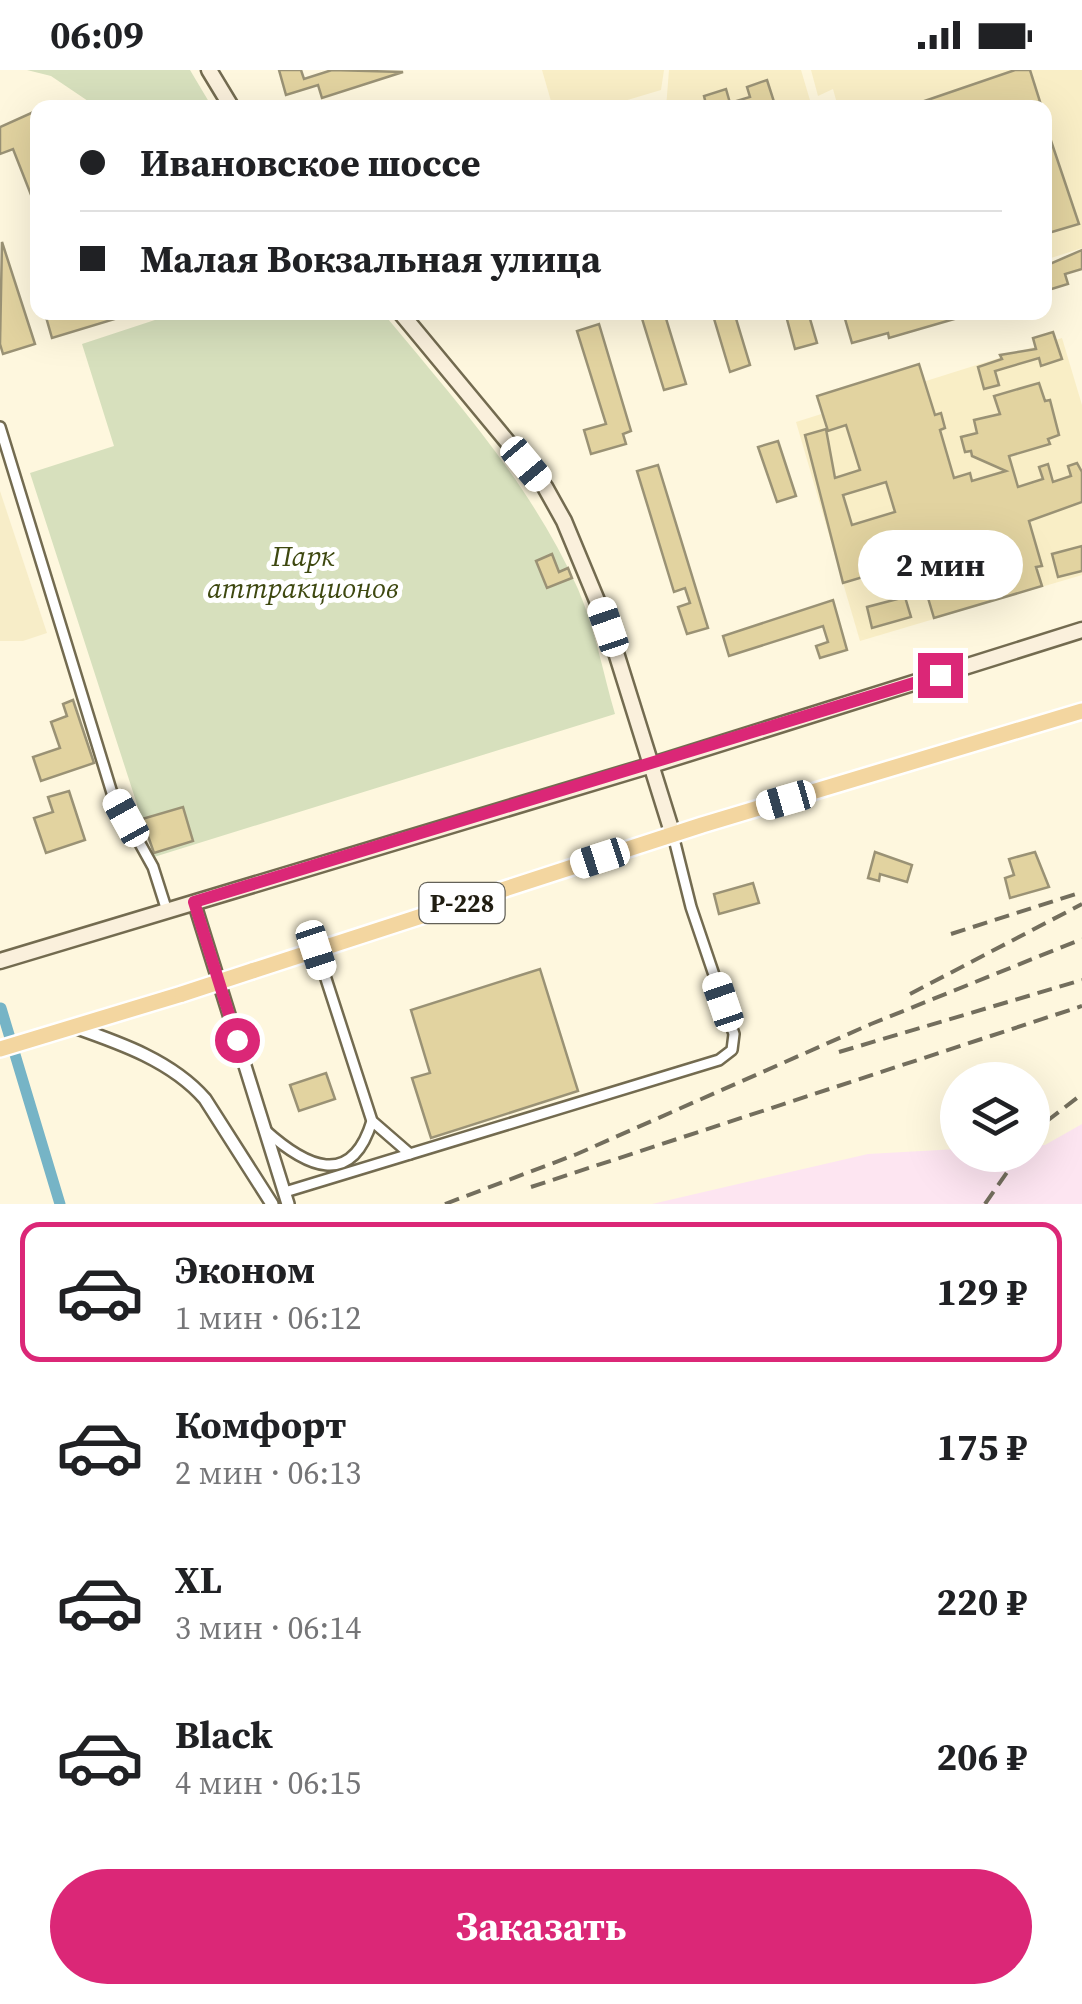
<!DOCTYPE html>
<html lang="ru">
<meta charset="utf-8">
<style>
:root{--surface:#fff;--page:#f2f2f2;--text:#202124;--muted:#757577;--line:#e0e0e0;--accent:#db2777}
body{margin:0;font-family:"Source Serif 4",serif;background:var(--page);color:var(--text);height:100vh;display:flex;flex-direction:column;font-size:38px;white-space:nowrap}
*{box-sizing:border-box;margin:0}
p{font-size:32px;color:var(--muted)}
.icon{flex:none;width:55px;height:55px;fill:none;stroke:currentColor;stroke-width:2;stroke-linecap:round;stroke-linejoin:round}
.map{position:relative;height:1134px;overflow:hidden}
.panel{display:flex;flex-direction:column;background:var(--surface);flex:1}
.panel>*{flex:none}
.guide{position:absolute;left:30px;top:30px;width:1022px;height:220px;border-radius:20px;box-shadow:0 10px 40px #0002;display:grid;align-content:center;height:220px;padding:0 50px;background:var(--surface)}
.tools{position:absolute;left:940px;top:992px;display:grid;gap:20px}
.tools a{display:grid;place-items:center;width:110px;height:110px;border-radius:50%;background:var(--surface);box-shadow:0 10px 40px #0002;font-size:50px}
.end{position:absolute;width:45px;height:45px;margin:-22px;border:12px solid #db2777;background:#fff;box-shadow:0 0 0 5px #fff}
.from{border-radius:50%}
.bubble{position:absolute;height:70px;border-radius:35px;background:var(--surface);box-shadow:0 10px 40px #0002;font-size:32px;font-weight:700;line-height:70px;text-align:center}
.car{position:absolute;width:30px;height:60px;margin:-30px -15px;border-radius:12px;box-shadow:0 0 8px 2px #0007;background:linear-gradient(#fff 24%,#345 0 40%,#fff 0 76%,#345 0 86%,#fff 0)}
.guide b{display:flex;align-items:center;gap:35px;height:95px;font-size:38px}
.guide b+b{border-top:2px solid var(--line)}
.guide i{width:25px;height:25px;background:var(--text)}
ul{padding:18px 0 0;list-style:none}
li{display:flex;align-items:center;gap:30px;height:140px;margin:0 20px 15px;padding:0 30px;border:5px solid transparent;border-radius:20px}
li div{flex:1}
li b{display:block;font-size:38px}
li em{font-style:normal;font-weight:700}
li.current{border-color:var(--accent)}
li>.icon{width:90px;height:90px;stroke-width:1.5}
.primary-button{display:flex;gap:20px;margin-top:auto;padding:20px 50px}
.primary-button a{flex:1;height:115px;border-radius:60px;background:var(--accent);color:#fff;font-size:40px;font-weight:700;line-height:115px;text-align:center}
.status{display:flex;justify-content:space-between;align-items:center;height:70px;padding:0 50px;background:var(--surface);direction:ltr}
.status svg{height:28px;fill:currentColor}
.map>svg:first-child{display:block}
</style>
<div class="status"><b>06:09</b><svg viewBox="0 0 49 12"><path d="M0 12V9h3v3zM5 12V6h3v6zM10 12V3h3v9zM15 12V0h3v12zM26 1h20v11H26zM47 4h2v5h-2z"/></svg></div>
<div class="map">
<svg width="1082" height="1134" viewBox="0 0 1082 1134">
<rect width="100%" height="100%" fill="#fef7de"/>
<!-- built -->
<g fill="#f9eec6">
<path d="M542 0H664L661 20 604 37 553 38Z"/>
<path d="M669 0H801L812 37 666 38Z"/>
<path d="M811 0H1082V178L1045 190V38L838 37 833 19 818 26Z"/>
<path d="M1062 268 1082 335V505L860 571 796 352Z"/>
</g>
<!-- industrial -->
<path fill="#fde5f1" d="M1082 1054V1134H652L868 1084 957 1079 958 1085H1032L1033 1075H1045Z"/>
<!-- green -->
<g fill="#d7e0bd">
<path d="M27 0H190L212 37H90L88 31 51 6Z"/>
<path d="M163 243H383C455 330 531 414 578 519 595 558 603 603 615 644L154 787 30 403 114 376 82 274 164 247Z"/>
</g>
<!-- sand -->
<path fill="#f7edc8" d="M0 421 47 563 23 571H0Z"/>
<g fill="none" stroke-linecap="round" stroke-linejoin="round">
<!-- canal -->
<path stroke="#76b4c6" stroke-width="11" d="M1 938 60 1134"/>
</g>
<!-- building -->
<g fill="#e2d3a0" stroke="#9a9275" stroke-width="2.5" fill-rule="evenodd">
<path d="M279 0H301L304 9 332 0 403 2 322 28 318 15 286 25Z"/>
<path d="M1015 0H1030L1042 38H904Z"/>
<path d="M767 10 776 38H707L704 26 726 19 730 33 750 27 747 17Z"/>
<path d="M38 40V139L37 140 13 79 0 84V57Z"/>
<path d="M1045 53 1079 154 1045 164Z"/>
<path d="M2 172 35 274 3 284 0 274Z"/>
<path d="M1082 180V199L1065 204 1068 214 1045 221V196Z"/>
<path d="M59 242H127L128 245 52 268 46 247Z"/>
<path d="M640 242H664L686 314 664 320Z"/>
<path d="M712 242H734L750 295 730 302Z"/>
<path d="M785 242H808L817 273 795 279Z"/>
<path d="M843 242H968V245L889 268 888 263 852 273Z"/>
<path d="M599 254 631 361 623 364 626 374 591 384 584 360 606 354 577 261Z"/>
<path d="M1053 262 1062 289 1041 296 1039 288 995 301 999 315 984 319 978 297 1002 289 1000 285 1036 279 1033 268Z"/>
<path d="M919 294 935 345 941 343 945 358 940 360 954 408 970 403 972 411 1006 401 972 386 971 381 965 382 961 367 977 363 974 350 1000 344 994 326 1039 313 1045 331 1050 330 1059 365 1048 369 1050 374 1009 386 1018 417 1043 409 1039 397 1048 394 1053 412 1071 406 1068 396 1077 393 1082 402V432L1029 451 1042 496 1036 497 1042 516 934 548 917 491 843 513 805 365 826 359 835 408 860 400 846 355 828 361 817 326ZM886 412 895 442 852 455 843 425Z"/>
<path d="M778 371 796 426 777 432 758 377Z"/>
<path d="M658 395 708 558 687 564 678 537 690 533 685 518 674 522 637 401Z"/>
<path d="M1082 476V501L1058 507 1052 484Z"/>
<path d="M552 484 559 502 568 498 572 508 547 518 536 491Z"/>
<path d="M905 527 911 547 872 558 867 537Z"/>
<path d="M833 530 847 580 820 588 816 576 828 572 823 556 729 586 723 566Z"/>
<path d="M73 630 94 693 41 711 33 687 60 678 51 652 67 646 63 634Z"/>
<path d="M69 721 85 770 46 783 34 748 53 742 48 727Z"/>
<path d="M183 737 193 771 154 783 142 749Z"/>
<path d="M875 782 912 795 907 812 880 804 879 811 868 808Z"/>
<path d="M1035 782 1049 817 1010 828 1005 808 1014 805 1009 789Z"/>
<path d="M753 813 759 833 719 844 714 824Z"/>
<path d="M540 899 578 1021 431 1068 412 1008 430 1003 411 940Z"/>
<path d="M326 1003 335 1029 299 1041 290 1015Z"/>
</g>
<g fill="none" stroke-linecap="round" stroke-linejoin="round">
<!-- minor casing -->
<g stroke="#736b50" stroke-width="14">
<g id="minor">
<path d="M0 357 112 723 153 797 167 841"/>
<path d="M317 881 372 1051 410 1084"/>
<path d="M265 1060C305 1096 351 1120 372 1051"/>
<path d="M285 1122 719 990 732 980 734 964 691 837 673 765"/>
</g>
</g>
<!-- tertiary casing -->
<g stroke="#736b50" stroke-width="16">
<g id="tertiary">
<path d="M194 832 288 1134"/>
<path d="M74 957C120 973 172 991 205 1029L272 1134"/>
</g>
</g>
<!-- secondary casing -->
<g stroke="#736b50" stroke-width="19">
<g id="secondary">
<path d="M209 0 232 38"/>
<path d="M400 242 545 417 564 451 608 557 673 765"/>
<path d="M0 891 652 695 1082 560"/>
</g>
</g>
<!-- trunk casing -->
<g stroke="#fff" stroke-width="20">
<g id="trunk">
<path d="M252 901 702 755 1082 641"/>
<path d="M0 979 182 924"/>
</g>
</g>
<!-- minor -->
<use href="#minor" stroke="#fff" stroke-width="9"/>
<!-- tertiary -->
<use href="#tertiary" stroke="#fff" stroke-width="11"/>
<!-- secondary -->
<use href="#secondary" stroke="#faf0dc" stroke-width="14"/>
<!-- trunk -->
<use href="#trunk" stroke="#f3d6a0" stroke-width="15"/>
<!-- rail -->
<g stroke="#736e5d" stroke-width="4" stroke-dasharray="15 8" stroke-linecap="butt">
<path d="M951 864 1082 822"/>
<path d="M910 924 1082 834"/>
<path d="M839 982 1082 910"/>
<path d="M1032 1069 1047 1051 1082 1024"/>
<path d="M531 1117 1082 936"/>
<path d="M445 1134 577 1084 871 954 1082 869"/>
<path d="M985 1134 1019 1085"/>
</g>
<!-- trunk-bridge casing -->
<g stroke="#fff" stroke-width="20" stroke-linecap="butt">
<path id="trunk-bridge" d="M182 924 252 901"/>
</g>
<!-- trunk-bridge -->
<use href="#trunk-bridge" stroke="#f3d6a0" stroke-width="15"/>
</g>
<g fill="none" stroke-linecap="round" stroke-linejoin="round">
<!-- route -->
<path stroke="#db2777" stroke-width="12" d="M237 970 194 832 940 605"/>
</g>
<g text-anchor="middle" stroke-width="10" stroke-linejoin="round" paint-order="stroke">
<!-- shield labels -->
<rect fill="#fff" stroke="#636158" stroke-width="2.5" x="419.5" y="813" width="85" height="40" rx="8"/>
<g font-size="25" font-weight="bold" fill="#201d11">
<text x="462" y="842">Р-228</text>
</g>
<!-- park labels -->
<g font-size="28" font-style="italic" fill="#3e4810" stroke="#fff">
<text x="303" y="496">Парк<tspan x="303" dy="32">аттракционов</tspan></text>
</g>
</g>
</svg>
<div class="tools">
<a><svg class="icon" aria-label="layers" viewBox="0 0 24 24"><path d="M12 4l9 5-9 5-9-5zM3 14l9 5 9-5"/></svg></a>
</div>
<i class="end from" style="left:237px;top:970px"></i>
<i class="end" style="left:940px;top:605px"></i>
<div class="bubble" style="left:858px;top:460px;width:165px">2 мин</div>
<i class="car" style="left:526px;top:394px;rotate:140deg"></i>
<i class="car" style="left:608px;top:557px;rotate:341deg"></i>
<i class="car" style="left:786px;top:730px;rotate:254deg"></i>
<i class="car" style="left:126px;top:748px;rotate:331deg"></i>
<i class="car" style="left:600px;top:788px;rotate:252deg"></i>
<i class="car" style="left:316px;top:880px;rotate:162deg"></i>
<i class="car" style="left:723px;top:932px;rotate:341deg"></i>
<div class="guide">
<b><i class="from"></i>Ивановское шоссе</b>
<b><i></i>Малая Вокзальная улица</b>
</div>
</div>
<section class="panel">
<ul>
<li class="current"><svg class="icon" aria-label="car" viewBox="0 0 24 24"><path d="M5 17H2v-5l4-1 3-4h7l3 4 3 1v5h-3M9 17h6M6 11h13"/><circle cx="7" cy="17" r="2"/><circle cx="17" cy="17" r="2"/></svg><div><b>Эконом</b><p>1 мин · 06:12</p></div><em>129 ₽</em></li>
<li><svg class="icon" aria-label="car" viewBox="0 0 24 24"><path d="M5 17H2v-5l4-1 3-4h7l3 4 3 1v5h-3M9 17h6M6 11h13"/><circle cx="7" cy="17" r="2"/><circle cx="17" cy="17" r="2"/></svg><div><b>Комфорт</b><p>2 мин · 06:13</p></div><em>175 ₽</em></li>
<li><svg class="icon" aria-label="car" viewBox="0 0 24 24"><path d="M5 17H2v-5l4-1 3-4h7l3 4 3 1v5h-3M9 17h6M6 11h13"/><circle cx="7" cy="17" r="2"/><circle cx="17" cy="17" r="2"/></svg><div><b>XL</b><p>3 мин · 06:14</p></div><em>220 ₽</em></li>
<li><svg class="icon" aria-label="car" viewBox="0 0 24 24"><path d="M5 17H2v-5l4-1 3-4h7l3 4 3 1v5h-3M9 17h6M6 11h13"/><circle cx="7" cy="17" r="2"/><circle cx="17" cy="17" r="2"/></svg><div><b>Black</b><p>4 мин · 06:15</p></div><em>206 ₽</em></li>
</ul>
<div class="primary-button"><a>Заказать</a></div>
</section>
